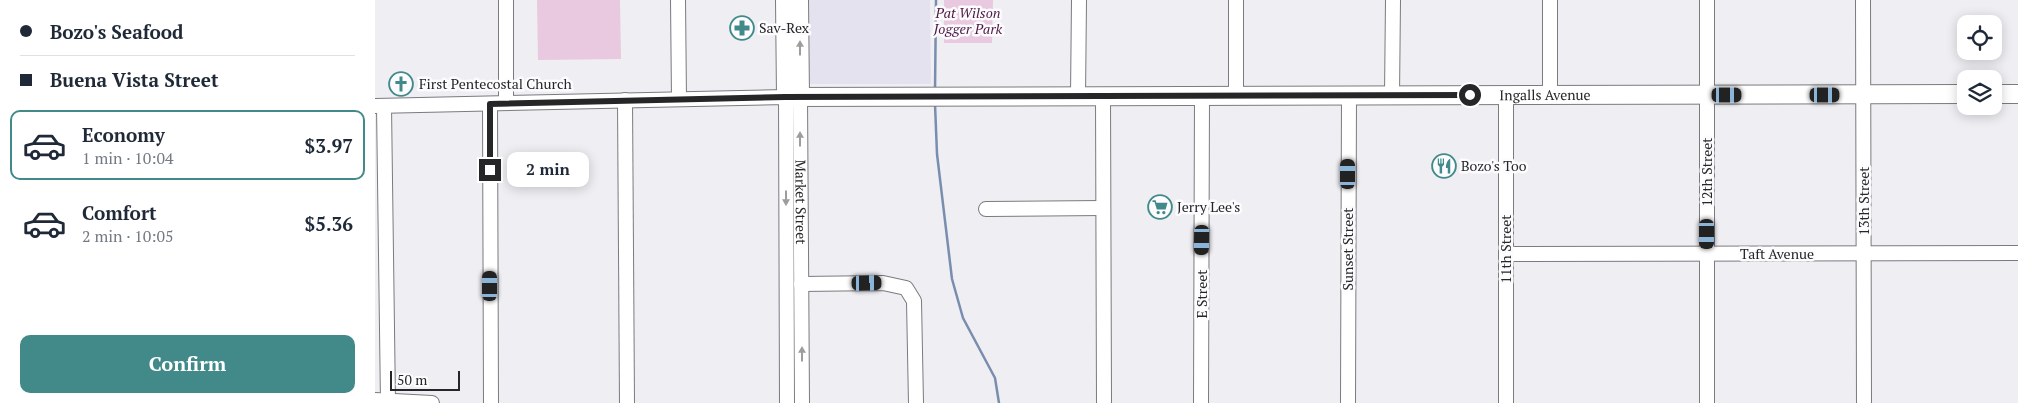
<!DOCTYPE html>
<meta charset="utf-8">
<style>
:root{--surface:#fff;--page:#f6f6f7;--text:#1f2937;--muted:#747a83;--line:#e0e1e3;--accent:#428a8a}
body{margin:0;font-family:"PT Serif",serif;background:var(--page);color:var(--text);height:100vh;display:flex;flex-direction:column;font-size:19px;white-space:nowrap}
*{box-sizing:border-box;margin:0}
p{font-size:16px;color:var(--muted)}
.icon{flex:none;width:28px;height:28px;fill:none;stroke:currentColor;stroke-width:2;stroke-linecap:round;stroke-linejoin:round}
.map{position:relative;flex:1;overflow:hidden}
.drawer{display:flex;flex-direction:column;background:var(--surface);width:375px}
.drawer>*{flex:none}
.top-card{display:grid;align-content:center;height:110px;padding:0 20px;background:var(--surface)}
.buttons{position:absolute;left:1582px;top:15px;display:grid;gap:10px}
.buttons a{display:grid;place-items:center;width:45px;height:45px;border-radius:10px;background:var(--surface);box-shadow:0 2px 12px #0003;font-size:25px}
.scale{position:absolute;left:15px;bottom:12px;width:70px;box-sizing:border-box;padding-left:5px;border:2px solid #262628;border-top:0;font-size:14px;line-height:18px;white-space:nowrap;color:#262628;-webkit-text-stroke:4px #fcfcff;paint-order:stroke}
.end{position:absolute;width:22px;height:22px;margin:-11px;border:6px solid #262628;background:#fff;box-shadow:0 0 0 2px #fff}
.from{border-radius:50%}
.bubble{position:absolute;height:35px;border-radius:10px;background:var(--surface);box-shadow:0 2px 12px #0003;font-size:16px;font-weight:600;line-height:35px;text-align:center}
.car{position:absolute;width:15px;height:30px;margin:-15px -8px;border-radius:6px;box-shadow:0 0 4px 1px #0007;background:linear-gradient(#222 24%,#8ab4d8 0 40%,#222 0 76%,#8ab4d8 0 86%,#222 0)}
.top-card b{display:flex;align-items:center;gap:18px;height:48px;font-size:19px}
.top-card b+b{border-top:1px solid var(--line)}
.top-card i{width:12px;height:12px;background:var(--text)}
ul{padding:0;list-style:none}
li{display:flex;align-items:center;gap:15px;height:70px;margin:0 10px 8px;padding:0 10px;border:2px solid transparent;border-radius:10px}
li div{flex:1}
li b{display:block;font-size:19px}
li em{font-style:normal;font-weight:600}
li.on{border-color:var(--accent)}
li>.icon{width:45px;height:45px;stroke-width:1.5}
.action{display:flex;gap:10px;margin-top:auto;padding:10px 20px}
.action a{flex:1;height:58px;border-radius:10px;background:var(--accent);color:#fff;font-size:20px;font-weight:600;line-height:58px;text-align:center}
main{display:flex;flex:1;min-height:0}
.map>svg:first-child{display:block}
</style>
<main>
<section class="drawer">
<div class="top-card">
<b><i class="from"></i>Bozo's Seafood</b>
<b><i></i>Buena Vista Street</b>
</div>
<ul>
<li class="on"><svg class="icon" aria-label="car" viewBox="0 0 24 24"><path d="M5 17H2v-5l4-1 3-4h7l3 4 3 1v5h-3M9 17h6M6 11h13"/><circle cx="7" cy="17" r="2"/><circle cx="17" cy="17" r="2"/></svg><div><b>Economy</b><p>1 min · 10:04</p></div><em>$3.97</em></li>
<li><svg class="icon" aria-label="car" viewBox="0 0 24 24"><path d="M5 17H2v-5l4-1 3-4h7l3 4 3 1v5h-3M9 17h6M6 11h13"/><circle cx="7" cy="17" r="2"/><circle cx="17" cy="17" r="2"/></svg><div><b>Comfort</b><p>2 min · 10:05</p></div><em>$5.36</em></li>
</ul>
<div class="action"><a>Confirm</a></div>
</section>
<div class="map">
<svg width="1643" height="403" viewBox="0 0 1643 403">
<rect width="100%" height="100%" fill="#efeef3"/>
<!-- built -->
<path fill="#e5e2ef" d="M431 0H555L556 84H432Z"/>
<!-- green -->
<g fill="#e9c9df">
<path d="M162 0H245L246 59 163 60Z"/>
<path d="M569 0H618L617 43H569Z"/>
</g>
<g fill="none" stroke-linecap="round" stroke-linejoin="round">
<!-- stream -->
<g stroke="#798eae" stroke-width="2.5">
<path d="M560 91 561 0"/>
<path d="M560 104 562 154 577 279 588 318 620 378 624 403"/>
</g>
<!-- minor casing -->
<g stroke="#7b7a7f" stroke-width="16">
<g id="minor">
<path d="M131 0V103"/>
<path d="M303 0 304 99"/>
<path d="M1332 0V403"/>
<path d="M1488 0 1489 403"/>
<path d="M1175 95V0"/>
<path d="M703 96 704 0"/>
<path d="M728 96 729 403"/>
<path d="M861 96V0"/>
<path d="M1017 96 1018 0"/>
<path id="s1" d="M425 97 427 403"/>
<path d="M250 100 252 403"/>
<path d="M115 104 116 403"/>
<path d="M0 106 411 97 412 403"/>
<path d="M9 106 13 403"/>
<path d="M611 209 728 208"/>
<path d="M1131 254 1643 253"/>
<path d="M426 284 508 283 531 288 539 301 541 403"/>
<path d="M0 400 57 403"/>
<path d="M826 403 827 96"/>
<path d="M973 403 974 96"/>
<path d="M1131 403V95"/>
</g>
</g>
<!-- major casing -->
<g stroke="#7b7a7f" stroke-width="20">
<g id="major">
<path id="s2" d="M410 0 411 97 1591 94"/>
<path d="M424 0 425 97"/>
<path d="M1619 94H1643"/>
</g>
</g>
<!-- minor -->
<use href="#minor" stroke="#fff" stroke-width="14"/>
<!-- major -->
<use href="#major" stroke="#fff" stroke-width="18"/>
</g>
<!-- one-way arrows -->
<defs><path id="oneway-solid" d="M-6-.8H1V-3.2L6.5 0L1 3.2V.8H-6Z" transform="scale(1.25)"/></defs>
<g fill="#9d9d9e">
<use href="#oneway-solid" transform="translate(425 48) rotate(-90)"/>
<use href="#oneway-solid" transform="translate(425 139) rotate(-90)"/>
<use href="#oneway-solid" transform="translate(411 198) rotate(90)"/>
<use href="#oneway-solid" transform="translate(427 354) rotate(-90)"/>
</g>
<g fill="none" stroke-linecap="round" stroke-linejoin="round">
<!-- route -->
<path stroke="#262628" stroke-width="6" d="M115 170V104L410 97 1095 95"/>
</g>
<!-- icons -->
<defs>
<g id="pharmacy-ring" transform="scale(1.25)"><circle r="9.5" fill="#fcfcff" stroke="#428a8a" stroke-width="1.5"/><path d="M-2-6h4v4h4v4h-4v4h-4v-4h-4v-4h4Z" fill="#428a8a"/></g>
<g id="church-ring" transform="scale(1.25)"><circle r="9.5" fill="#fcfcff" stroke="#428a8a" stroke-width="1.5"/><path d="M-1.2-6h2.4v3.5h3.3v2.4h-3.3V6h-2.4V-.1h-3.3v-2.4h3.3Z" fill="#428a8a"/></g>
<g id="restaurant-ring" transform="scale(1.25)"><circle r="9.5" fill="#fcfcff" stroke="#428a8a" stroke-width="1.5"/><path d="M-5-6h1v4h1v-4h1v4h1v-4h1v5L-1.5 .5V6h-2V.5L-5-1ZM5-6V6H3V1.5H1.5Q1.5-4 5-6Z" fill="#428a8a"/></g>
<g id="supermarket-ring" transform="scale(1.25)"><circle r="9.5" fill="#fcfcff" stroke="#428a8a" stroke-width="1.5"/><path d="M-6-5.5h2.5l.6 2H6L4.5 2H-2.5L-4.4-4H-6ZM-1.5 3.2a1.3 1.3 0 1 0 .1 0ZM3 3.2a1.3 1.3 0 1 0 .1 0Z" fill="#428a8a"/></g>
</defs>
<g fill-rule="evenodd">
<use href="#pharmacy-ring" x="367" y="28"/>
<use href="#church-ring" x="26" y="84"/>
<use href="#restaurant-ring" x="1069" y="166"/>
<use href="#supermarket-ring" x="785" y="207"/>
</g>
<g text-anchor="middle" stroke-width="5" stroke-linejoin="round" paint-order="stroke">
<!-- park labels -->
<g font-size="14" font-style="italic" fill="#501844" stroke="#fcfcff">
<text x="593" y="18">Pat Wilson<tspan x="593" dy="16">Jogger Park</tspan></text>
</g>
<!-- poi labels -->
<g font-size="14" fill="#262628" stroke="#fcfcff" text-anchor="start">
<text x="384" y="33">Sav-Rex</text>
<text x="44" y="89">First Pentecostal Church</text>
<text x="1086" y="171">Bozo's Too</text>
<text x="802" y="212">Jerry Lee's</text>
</g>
<!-- street labels -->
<g font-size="14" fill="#262628" stroke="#fcfcff">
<text dy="5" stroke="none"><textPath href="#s2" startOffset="856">Ingalls Avenue</textPath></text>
<text transform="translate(1332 172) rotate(-90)" y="5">12th Street</text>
<text transform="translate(1489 201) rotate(-90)" y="5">13th Street</text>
<text dy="5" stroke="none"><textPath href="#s1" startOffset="105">Market Street</textPath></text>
<text transform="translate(973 249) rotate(-90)" y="5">Sunset Street</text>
<text transform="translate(1131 249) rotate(-90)" y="5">11th Street</text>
<text x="1402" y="259">Taft Avenue</text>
<text transform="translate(827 294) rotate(-90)" y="5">E Street</text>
</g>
</g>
</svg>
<div class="buttons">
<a><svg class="icon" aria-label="locate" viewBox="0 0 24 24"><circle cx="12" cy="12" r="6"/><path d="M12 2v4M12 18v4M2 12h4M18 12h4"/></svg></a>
<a><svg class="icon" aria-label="layers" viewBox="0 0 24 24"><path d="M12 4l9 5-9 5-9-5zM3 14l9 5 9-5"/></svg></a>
</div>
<div class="scale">50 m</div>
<i class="end from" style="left:1095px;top:95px"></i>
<i class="end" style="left:115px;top:170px"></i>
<div class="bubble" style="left:132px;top:152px;width:82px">2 min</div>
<i class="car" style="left:1352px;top:95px;rotate:90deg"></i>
<i class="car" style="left:1450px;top:95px;rotate:90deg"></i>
<i class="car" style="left:973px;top:174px;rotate:0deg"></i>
<i class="car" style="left:1332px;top:234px;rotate:180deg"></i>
<i class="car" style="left:827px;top:240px;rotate:181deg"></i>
<i class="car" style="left:492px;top:283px;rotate:89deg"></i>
<i class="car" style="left:115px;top:286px;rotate:0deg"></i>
</div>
</main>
